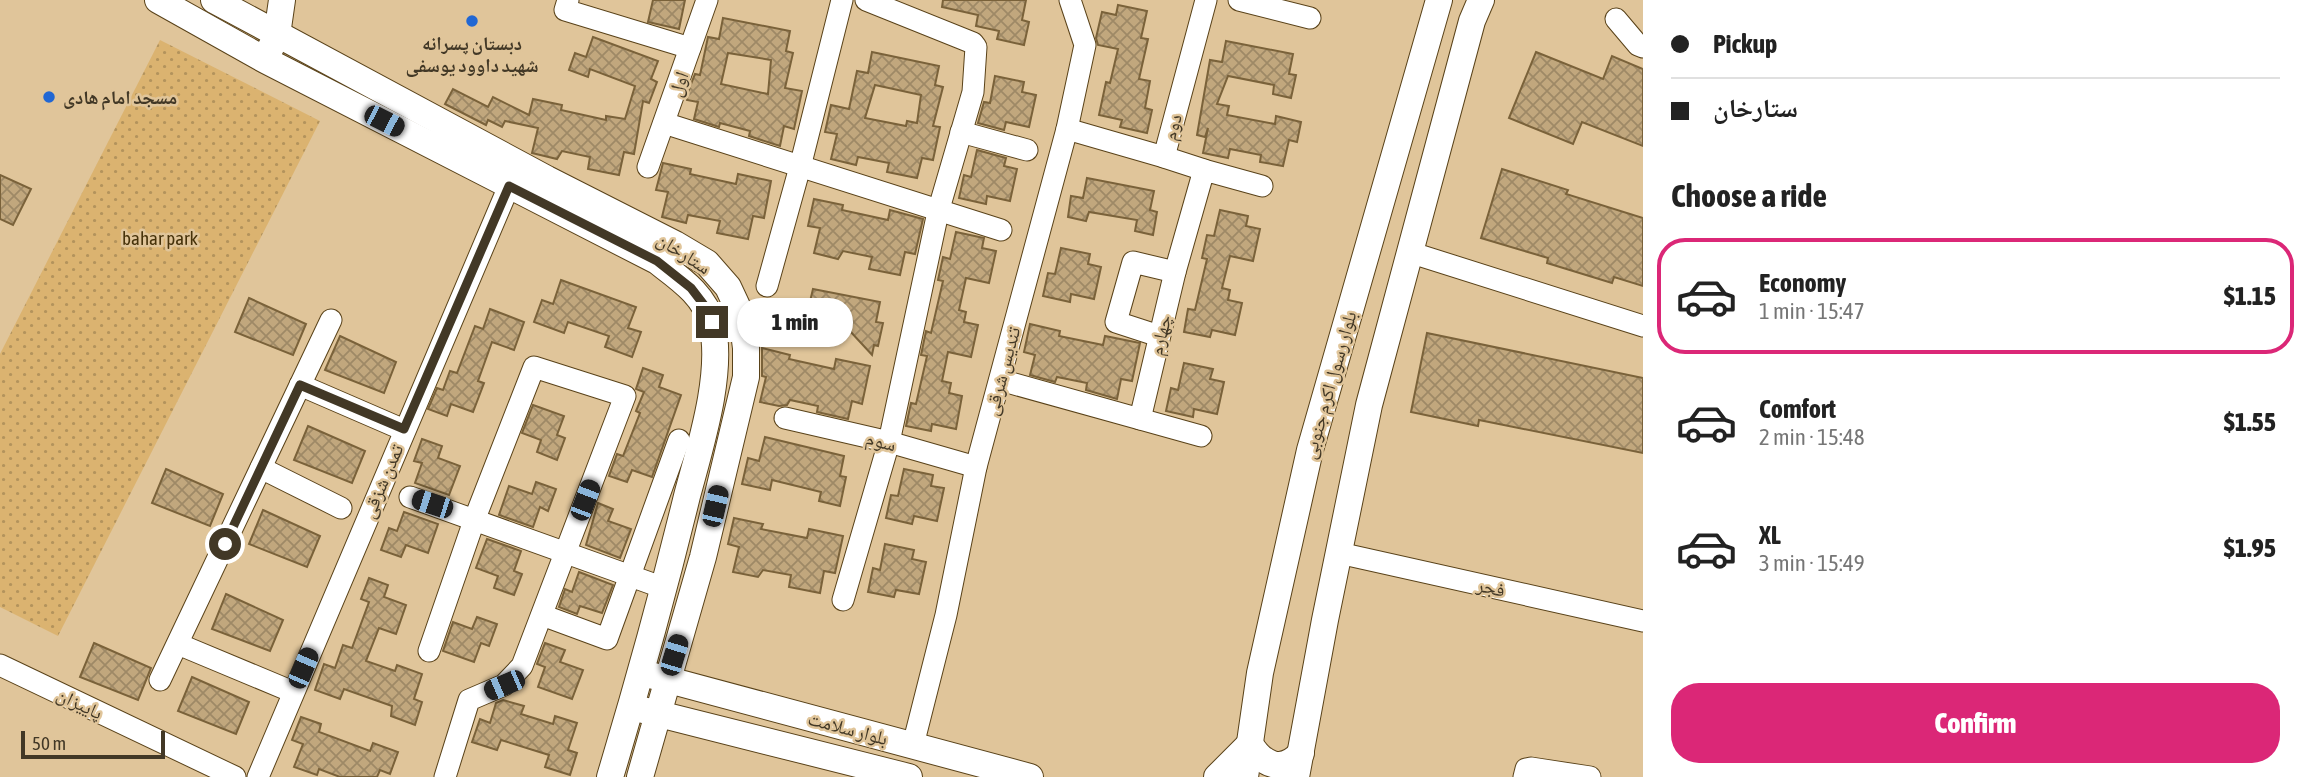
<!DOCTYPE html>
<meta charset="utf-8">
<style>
:root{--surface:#fff;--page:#f6f6f6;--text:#222;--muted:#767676;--line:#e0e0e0;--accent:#db2777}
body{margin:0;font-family:"Asap Condensed","Noto Naskh Arabic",sans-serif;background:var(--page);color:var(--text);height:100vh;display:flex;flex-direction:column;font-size:26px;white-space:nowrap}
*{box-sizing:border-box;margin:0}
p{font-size:23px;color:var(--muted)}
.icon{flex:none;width:38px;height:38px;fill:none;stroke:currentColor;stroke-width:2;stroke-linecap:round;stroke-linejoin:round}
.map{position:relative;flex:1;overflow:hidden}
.details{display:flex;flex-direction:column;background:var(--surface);width:665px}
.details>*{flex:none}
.top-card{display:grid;align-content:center;height:154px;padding:0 28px;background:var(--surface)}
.scale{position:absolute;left:21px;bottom:18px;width:144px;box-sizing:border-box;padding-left:7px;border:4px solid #423826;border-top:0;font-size:19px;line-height:24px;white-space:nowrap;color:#423826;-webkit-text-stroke:5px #e0c59a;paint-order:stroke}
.end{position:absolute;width:32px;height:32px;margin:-16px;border:9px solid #423826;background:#fff;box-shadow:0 0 0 4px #fff}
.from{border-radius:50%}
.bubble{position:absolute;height:49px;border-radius:24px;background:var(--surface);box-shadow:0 2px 5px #0004;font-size:23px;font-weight:800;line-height:49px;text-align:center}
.car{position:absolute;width:21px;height:42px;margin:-21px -10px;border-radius:9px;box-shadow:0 0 5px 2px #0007;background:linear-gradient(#222 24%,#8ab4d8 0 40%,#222 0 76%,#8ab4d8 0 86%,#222 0)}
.top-card b{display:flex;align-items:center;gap:24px;height:66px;font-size:26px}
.top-card b+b{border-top:2px solid var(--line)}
.top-card i{width:18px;height:18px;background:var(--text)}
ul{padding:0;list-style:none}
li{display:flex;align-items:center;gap:21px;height:116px;margin:0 14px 10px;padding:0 14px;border:4px solid transparent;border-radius:28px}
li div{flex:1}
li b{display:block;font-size:26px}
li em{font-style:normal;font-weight:800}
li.selected{border-color:var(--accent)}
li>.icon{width:63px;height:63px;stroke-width:1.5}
h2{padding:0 28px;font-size:32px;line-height:84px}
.button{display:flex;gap:14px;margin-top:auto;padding:14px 28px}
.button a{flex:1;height:80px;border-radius:28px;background:var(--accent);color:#fff;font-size:28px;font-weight:800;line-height:80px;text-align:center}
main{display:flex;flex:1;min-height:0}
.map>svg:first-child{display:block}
</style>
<main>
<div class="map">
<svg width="1643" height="777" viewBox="0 0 1643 777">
<defs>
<pattern id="grass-dots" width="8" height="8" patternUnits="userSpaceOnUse" patternTransform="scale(1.75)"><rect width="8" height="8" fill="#dbb370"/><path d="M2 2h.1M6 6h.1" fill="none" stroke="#b3935c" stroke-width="1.8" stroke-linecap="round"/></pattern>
<pattern id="building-cross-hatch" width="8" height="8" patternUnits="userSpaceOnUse" patternTransform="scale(1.75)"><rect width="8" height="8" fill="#c1a77d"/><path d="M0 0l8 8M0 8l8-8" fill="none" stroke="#9e8966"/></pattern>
</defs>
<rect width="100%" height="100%" fill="#e0c59a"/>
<!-- grass -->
<path fill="url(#grass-dots)" d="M160 40 320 121 58 636 0 607V354Z"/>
<!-- building -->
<g fill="url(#building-cross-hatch)" stroke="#7a623a" stroke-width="2" fill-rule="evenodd">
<path d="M653 0H685L679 29 648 22Z"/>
<path d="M943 0H1026L1022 20 1029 22 1024 45 997 39 999 31 976 26 978 15 942 7Z"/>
<path d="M1118 5 1147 11 1141 38 1148 39 1139 79 1150 81 1145 108 1152 110 1147 133 1120 127 1122 120 1099 115 1106 82 1110 83 1118 49 1098 45 1096 38 1102 12 1116 15Z"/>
<path d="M723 18 790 31 786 51 793 53 785 88 802 91 794 129 784 126 780 146 749 136 750 131 720 123 719 127 694 119 698 102 687 100 688 92 695 74 700 75 708 37 719 39ZM728 53 771 60 768 94 721 84Z"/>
<path d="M593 37 658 61 651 79 657 82 649 103 643 101 634 154 624 152 619 175 588 169 590 157 562 151 557 159 532 153 538 128 505 121 502 127 488 120 486 125 445 104 453 89 488 107 493 97 529 115 533 99 562 105 561 110 606 120V116L625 119 635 86 590 69 588 77 569 70 575 53 586 57Z"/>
<path d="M1226 41 1293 54 1289 74 1296 75 1291 98 1273 94 1274 85 1228 76 1217 104 1229 106 1227 115 1275 124 1276 116 1301 122 1297 142 1289 140 1283 166 1260 162 1261 155 1230 149 1228 158 1203 153 1208 128 1205 137 1197 135 1210 60 1222 62Z"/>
<path d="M872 52 939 66 935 85 943 87 933 126 940 127 933 160 922 158 917 178 887 172 889 163 858 157 856 165 831 159 837 134 825 132 831 105 849 109 857 71 868 73ZM875 85 921 95 917 123 907 121 906 126 865 118Z"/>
<path d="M1536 52 1603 79 1612 56 1643 69V146L1582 122 1573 144 1509 118Z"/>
<path d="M995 76 1024 82 1022 92 1036 95 1029 127 1006 122 1004 130 978 123 984 102 990 103Z"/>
<path d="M977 150 1006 158 1004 166 1017 169 1010 201 987 196 986 204 959 198 964 175 971 177Z"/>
<path d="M663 163 691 169 690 174 736 184 738 174 771 181 764 218 753 216 748 239 717 233 720 221 688 215 686 223 662 217 668 192 656 190Z"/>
<path d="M1502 169 1568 190 1566 194 1643 218V286L1614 277 1612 283 1547 263 1548 258 1481 238Z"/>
<path d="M0 175 31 189 13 225 0 219Z"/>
<path d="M1087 178 1154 191 1150 210 1157 212 1153 235 1135 231 1137 220 1089 212 1086 221 1068 217 1071 196 1083 198Z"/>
<path d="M814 199 843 205 842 210 888 220 890 210 923 219 915 254 905 252 900 275 869 269 872 257 843 251 838 259 814 253 820 228 808 226Z"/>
<path d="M1220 210 1248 216 1246 226 1260 229 1253 261 1230 256 1222 288 1230 290 1228 300 1242 303 1235 335 1212 330 1210 337 1184 332 1188 309 1195 310 1207 259 1202 258 1207 235 1214 236Z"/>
<path d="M956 232 984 238 982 248 996 251 989 283 966 278 959 310 966 312 964 322 978 325 971 357 948 352 942 381 951 383 949 393 962 396 956 429 932 424 931 431 906 426 911 403 916 404 927 356 921 355 926 331 931 333 943 281 938 280 943 257 950 259Z"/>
<path d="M1061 248 1090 254 1088 264 1101 267 1094 299 1071 294 1070 302 1043 296 1048 273 1055 274Z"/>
<path d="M561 280 636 307 628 328 641 332 632 357 605 347 609 336 568 322 564 333 534 322 542 300 553 304Z"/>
<path d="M813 289 880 302 876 322 883 323 878 346 874 345 872 355 849 330 820 324 813 329 793 325 797 307 808 310Z"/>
<path d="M249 298 306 324 293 355 235 332Z"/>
<path d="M490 309 524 322 514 350 492 342 478 381 484 383 473 412 451 404 447 416 428 409 437 388 443 390 450 371 457 373 475 326 483 329Z"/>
<path d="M1030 324 1060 331 1059 336 1103 345 1105 336 1140 343 1132 381 1121 379 1117 399 1086 390 1087 383 1057 377 1055 382 1030 375 1035 355 1024 352Z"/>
<path d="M1427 333 1643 378V453L1479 420 1478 426 1411 412Z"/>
<path d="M340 336 396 362 384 393 325 370Z"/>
<path d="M762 348 790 355 789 359 834 369 836 359 870 366 862 404 852 401 848 419 817 412 818 406 790 400 787 405 779 406 760 402 766 377 762 376Z"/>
<path d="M1184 363 1213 369 1210 379 1224 382 1217 414 1194 409 1193 417 1166 411 1171 388 1178 390Z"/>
<path d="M643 368 663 375 659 387 681 395 652 477 632 470 627 482 609 476 617 454 623 456 640 413 636 411 644 392 636 389Z"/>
<path d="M533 405 564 416 557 435 565 438 557 460 537 452 541 440 522 433Z"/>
<path d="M308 426 365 451 352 483 294 460Z"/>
<path d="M765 437 844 456 840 476 846 477 840 506 819 501 821 492 772 480 770 490 742 484 748 458 759 461Z"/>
<path d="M422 439 442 446 438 458 460 466 449 495 415 483 422 463 414 461Z"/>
<path d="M166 469 223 494 210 526 152 503Z"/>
<path d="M904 469 933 475 931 486 944 488 937 521 914 516 912 524 886 518 891 495 898 496Z"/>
<path d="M536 482 556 489 548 511 540 507 533 527 499 515 509 486 532 494Z"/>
<path d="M598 503 613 509 608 521 631 529 620 558 586 545Z"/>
<path d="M263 510 320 536 307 567 249 544Z"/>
<path d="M404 512 438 524 428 553 406 545 401 557 381 550 389 528 397 531Z"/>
<path d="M734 518 763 524 761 529 807 538 809 529 843 536 835 573 824 571 820 593 789 587 791 575 763 570 758 577 733 572 739 547 728 544Z"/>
<path d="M487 539 521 551 514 571 522 574 514 595 494 588 498 576 476 568Z"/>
<path d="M885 544 914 550 912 559 926 562 919 594 896 590 894 597 868 592 873 568 880 570Z"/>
<path d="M579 572 613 585 602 613 580 606 577 614 559 607 565 589 572 592Z"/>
<path d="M369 578 388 585 384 597 406 605 396 634 379 628 366 661 395 671 397 665 422 674 414 699 422 702 415 725 391 716 392 706 344 689 340 699 315 690 324 664 335 668 343 645 352 648 369 602 361 599Z"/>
<path d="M226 594 283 620 270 651 212 629Z"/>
<path d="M477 617 497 624 489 646 481 643 474 662 443 651 453 622 472 629Z"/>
<path d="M94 643 151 668 138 700 80 677Z"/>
<path d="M545 643 565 650 560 662 583 670 572 699 538 687 545 667 537 664Z"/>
<path d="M192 677 249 702 236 734 178 711Z"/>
<path d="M503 700 524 706 521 714 553 724 555 716 577 723 568 750 577 753 570 775 545 767 549 755 501 740 497 750 472 742 480 719 490 723 496 703Z"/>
<path d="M301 717 321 724 319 732 370 751 373 743 398 752 390 774 380 770 377 777H340L319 769 317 775 294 767 303 744 292 740Z"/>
</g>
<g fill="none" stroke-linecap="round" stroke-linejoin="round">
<!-- minor casing -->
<g stroke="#594219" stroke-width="23">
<g id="minor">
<path d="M568 0 565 10 690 48"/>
<path d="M1239 0 1310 18"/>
<path d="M1616 19 1638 45 1643 47"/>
<path d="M664 123 1001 230"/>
<path d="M1067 129 1164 157 1206 0"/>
<path d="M961 132 1027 150"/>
<path d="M1164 157 1204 170"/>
<path d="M648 167 707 0"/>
<path d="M1409 252 1643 326"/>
<path d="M767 286 800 167 842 0"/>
<path d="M1159 336 1116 322 1133 262 1175 272"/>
<path d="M1000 380 1140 419 1175 272 1204 170 1262 186"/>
<path d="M300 385 404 430"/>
<path d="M785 418 889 442 976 467"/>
<path d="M1140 419 1201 436"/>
<path d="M261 468 341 508"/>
<path d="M410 497 664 588"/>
<path d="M1339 553 1643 621"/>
<path d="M843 600 889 442 938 212 973 92 976 47 973 43 866 0"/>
<path d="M542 615 607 639 679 440"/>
<path d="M178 644 293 692"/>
<path d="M429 651 475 518 534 367 625 396 522 666 504 685 469 700 445 777"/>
<path d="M0 665 235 777"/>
<path d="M160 680 331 320"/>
<path d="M913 745 946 615 976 467 1067 129 1085 45 1070 0"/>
<path d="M258 777 509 186"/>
<path d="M1524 777 1526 769 1531 768 1590 777"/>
</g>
</g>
<!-- major casing -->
<g stroke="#594219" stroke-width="28">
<g id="major">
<path d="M158 0 265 60 657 261C679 278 705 295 712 324 724 373 700 447 687 496 664 590 638 684 610 777"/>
<path d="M214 0 547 179 675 244 707 263 728 287 742 317 746 348V377L703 557 640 777"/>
<path d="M270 49 277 35 282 0"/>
<path d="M650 675 1030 777"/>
<path d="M643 710 909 777"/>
<path d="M1217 777 1250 744C1263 765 1282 774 1301 753"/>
<path d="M1245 777 1260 673 1310 450 1439 0"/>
<path d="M1296 777 1325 620 1369 405 1472 21 1481 0"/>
</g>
</g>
<!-- minor -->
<use href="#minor" stroke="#fff" stroke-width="21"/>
<!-- major -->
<use href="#major" stroke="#fff" stroke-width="26"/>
</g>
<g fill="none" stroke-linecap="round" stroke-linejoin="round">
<!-- route -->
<path stroke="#423826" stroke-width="9" d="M225 544 300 385 404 429 509 186 657 261 691 288 704 305 712 322"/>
</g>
<!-- markers -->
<g fill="#2167d3" stroke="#e0c59a" stroke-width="2.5">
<circle cx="472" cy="21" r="7"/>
<circle cx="49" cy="97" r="7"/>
</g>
<g text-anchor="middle" stroke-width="5" stroke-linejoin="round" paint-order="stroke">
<!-- poi labels -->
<g font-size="19" font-weight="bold" fill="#423826" stroke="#e0c59a">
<text x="472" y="50">دبستان پسرانه<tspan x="472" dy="22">شهید داوود یوسفی</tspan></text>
<text x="63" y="104" text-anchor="start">مسجد امام هادی</text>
</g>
<!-- street labels -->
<g font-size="19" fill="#423826" stroke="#e0c59a">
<text transform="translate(678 84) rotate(-71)" y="7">اول</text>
<text transform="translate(1172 127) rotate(-75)" y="7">دوم</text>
<text transform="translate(684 253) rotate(33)" y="7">ستارخان</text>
<text transform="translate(1160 335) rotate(-77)" y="7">چهارم</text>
<text transform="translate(1002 371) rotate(-75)" y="7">تندیس شرقی</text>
<text transform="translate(1329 385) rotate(-74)" y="7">بلوار رسول اکرم جنوبی</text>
<text transform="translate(881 441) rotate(14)" y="7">سوم</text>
<text transform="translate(382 481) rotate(-67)" y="7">تمدن شزقی</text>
<text transform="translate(1491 587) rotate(13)" y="7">فجر</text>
<text transform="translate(80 703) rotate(26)" y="7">پاییزان</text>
<text transform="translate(848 728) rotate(15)" y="7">بلوار سلامت</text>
</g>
<!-- park labels -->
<g font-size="19" fill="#46320a" stroke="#e0c59a">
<text x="160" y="245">bahar park</text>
</g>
</g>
</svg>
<div class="scale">50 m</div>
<i class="end from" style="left:225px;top:544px"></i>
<i class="end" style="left:712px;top:322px"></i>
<div class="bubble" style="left:737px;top:298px;width:116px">1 min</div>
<i class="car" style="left:384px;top:121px;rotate:117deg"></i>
<i class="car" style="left:585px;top:500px;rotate:21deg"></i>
<i class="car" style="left:432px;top:504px;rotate:288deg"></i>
<i class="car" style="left:715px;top:506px;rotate:13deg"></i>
<i class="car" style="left:674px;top:655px;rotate:17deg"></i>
<i class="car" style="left:303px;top:668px;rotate:23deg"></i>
<i class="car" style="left:504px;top:685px;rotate:247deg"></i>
</div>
<section class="details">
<div class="top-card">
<b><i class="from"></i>Pickup</b>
<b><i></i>ستارخان</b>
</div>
<h2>Choose a ride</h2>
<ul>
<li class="selected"><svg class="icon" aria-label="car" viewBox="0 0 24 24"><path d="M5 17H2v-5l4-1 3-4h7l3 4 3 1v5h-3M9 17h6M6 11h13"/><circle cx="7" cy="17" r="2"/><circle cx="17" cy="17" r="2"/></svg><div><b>Economy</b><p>1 min · 15:47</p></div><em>$1.15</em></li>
<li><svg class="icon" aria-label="car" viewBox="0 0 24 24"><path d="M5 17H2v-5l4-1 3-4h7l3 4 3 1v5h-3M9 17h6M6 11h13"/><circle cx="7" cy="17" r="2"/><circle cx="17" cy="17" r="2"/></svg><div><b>Comfort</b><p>2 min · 15:48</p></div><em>$1.55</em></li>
<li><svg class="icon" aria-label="car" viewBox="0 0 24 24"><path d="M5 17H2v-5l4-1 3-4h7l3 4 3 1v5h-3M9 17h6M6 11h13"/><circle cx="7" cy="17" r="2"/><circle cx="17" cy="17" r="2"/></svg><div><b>XL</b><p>3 min · 15:49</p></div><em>$1.95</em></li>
</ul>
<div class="button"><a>Confirm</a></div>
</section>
</main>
